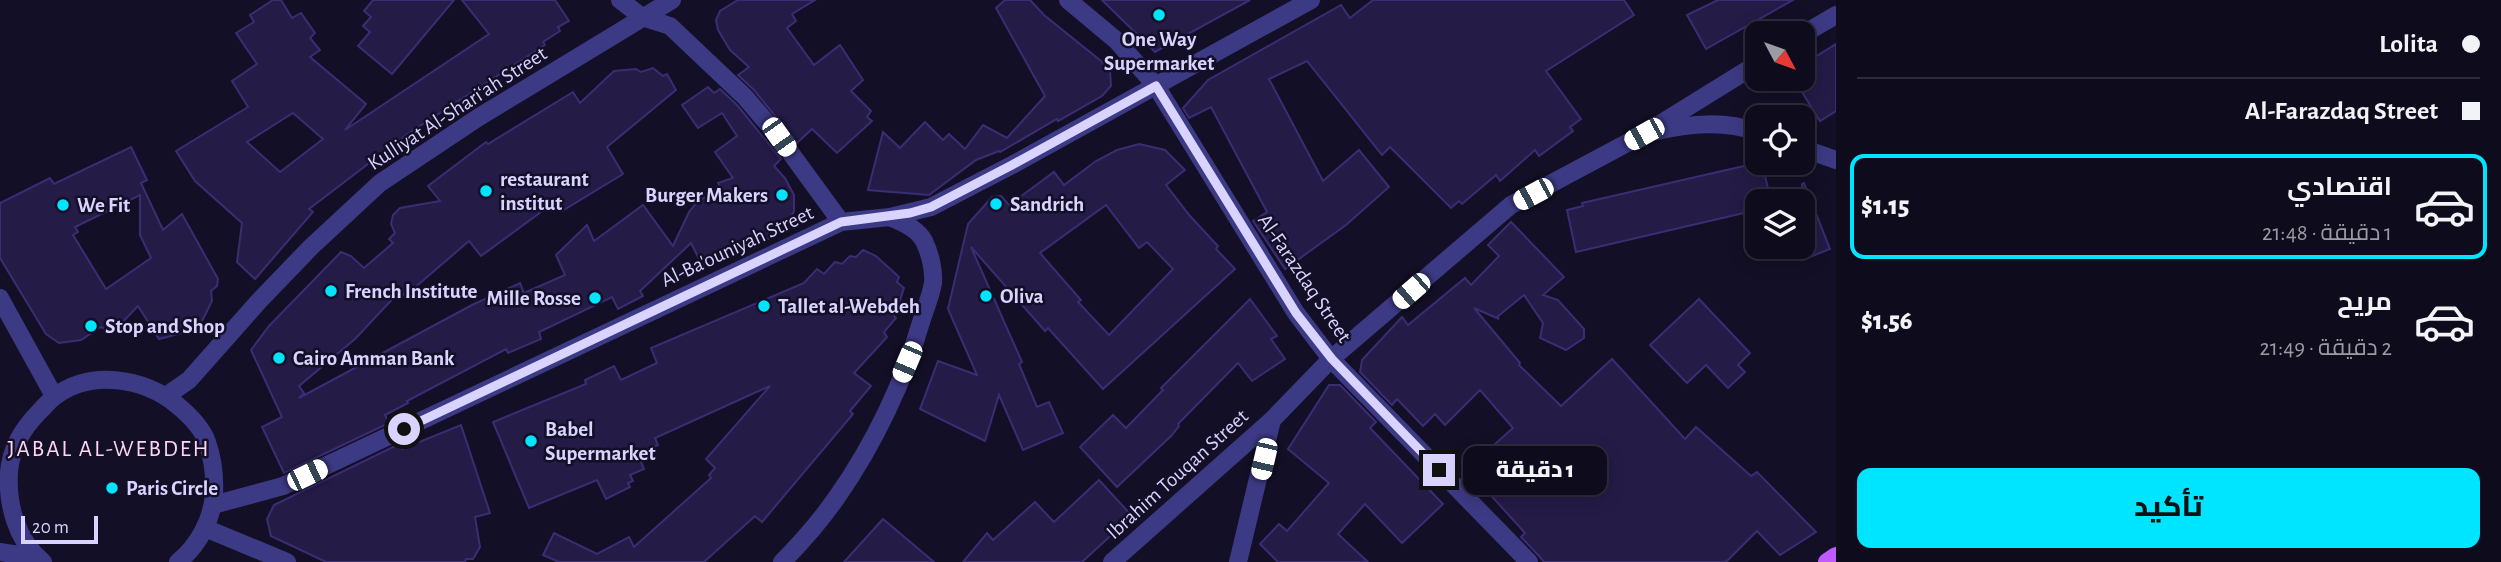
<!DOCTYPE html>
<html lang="ar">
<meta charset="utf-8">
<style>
:root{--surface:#0e0b1c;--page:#171425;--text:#f1f3f6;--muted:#9b9ba3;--line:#2e2b3b;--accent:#00e5ff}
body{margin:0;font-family:"Alegreya Sans",Cairo,sans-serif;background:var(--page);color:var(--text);direction:rtl;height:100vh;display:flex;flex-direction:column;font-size:26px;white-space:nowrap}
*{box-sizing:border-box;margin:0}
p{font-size:23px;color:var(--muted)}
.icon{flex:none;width:38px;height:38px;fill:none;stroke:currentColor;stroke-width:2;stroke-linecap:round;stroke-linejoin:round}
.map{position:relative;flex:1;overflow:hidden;direction:ltr}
.drawer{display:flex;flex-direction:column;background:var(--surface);width:665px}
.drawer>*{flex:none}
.guide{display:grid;align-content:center;height:154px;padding:0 21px;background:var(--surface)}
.needle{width:46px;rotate:131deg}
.controls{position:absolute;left:1745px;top:21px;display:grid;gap:14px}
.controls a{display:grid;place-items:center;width:70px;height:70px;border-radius:14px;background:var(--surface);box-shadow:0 4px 18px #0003,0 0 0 2px var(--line);font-size:35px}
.scale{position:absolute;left:21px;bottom:18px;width:77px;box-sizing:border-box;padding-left:7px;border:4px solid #d9d4ff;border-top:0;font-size:19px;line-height:24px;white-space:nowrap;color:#d9d4ff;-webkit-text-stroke:5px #130f26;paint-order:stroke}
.end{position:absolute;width:32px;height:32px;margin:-16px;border:9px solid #d9d4ff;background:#111;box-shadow:0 0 0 4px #111}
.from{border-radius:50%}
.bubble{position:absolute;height:49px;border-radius:14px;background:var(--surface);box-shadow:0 4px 18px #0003,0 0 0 2px var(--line);font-size:23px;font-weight:800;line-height:49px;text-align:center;direction:rtl}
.car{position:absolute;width:21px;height:42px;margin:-21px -10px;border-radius:9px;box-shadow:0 0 5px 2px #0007;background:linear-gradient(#fff 24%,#345 0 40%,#fff 0 76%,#345 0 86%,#fff 0)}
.guide b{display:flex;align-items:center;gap:24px;height:66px;font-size:26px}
.guide b+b{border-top:2px solid var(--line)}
.guide i{width:18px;height:18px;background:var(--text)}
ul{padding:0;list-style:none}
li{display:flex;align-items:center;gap:21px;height:105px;margin:0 14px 10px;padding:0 7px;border:4px solid transparent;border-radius:14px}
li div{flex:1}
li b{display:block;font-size:26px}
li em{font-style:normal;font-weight:800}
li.current{border-color:var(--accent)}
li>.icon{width:63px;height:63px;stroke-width:1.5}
.primary-button{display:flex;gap:14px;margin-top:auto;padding:14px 21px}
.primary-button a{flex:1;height:80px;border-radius:14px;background:var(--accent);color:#111;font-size:28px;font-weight:800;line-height:80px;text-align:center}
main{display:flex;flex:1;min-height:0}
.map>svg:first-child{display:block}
</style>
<main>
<section class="drawer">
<div class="guide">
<b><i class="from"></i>Lolita</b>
<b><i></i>Al-Farazdaq Street</b>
</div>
<ul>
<li class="current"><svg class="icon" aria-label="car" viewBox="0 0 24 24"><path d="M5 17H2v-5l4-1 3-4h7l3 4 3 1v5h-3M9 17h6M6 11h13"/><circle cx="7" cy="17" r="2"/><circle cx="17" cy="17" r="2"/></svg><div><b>اقتصادي</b><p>1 دقيقة · 21:48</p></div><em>$1.15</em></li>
<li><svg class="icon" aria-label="car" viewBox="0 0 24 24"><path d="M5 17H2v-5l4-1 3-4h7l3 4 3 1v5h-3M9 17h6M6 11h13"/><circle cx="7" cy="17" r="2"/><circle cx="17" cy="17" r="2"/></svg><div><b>مريح</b><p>2 دقيقة · 21:49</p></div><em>$1.56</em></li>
</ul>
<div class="primary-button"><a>تأكيد</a></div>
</section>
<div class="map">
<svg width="1836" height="562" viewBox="0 0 1836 562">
<rect width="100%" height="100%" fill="#130f26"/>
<!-- building -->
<g fill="#241b47" stroke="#3b2d73" stroke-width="2" fill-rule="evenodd">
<path d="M273 0H281L292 18 301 13 315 33 310 38 320 50 310 57 366 104 345 130 489 34 462 0H555L569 21 558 27 560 31 543 42 545 45 406 135 309 209 313 212 255 279 237 262 242 223 195 181 176 151 248 107 232 81 257 64 236 33 254 22 250 15ZM293 113 323 139 280 172 247 142Z"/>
<path d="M373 0H454L392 74 358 46 370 32 363 26 371 17 364 11Z"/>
<path d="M738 0H815L792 14 796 21 787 28 814 65 840 45 863 80 851 91 871 111 867 117 872 121 837 153 812 129 797 143 754 90 738 75 749 67 730 50 718 30 716 20 720 11Z"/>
<path d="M1005 0H1030L1044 15 1101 61 1110 71 1111 86 1102 96 1058 121 1057 119 1000 152 999 151 976 160 929 195 868 190 883 132 900 148 925 122 943 140 949 134 965 149 983 125 1007 138 1045 96 996 8Z"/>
<path d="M1102 0H1250L1155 52Z"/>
<path d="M1373 0H1624L1634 15 1546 71 1581 119 1570 127 1573 131 1539 156 1535 150 1500 181 1496 175 1462 204 1459 201 1451 208 1390 147 1382 155 1307 61 1269 79 1323 181 1359 150 1389 187 1346 225 1285 269 1253 221 1267 212 1211 107 1189 118 1183 108 1208 80 1341 5 1350 18Z"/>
<path d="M1718 0H1793L1706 49 1687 15Z"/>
<path d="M1836 44V111L1820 121 1794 79H1802V65Z"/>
<path d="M653 68 663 76 667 74 676 90 607 147 623 174 562 211 556 201 481 256 469 241 405 296 400 291 355 339 299 386 304 393 299 398 472 305 520 283 524 293 565 275 556 255 587 225 594 241 643 205 673 246 689 212 697 202 721 188 718 183 733 178 715 152 737 136 722 113 698 128 682 105 708 87 714 93 720 89 737 105 781 159 774 166 785 178 794 195V211L789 222 780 232 753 248 749 240 700 261 691 243 640 291 643 296 618 309 612 297 539 332 541 339 508 353 506 349 407 401 408 403 385 415 389 423 284 473 262 427 282 417 251 350 269 326 341 252 351 256 364 268 393 243 389 239 395 233 391 224 393 215 400 208 440 201 428 186 486 142 488 144 573 92 580 103 614 71 636 69 641 72Z"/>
<path d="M1139 144 1165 150 1185 170 1166 185 1190 216 1218 246 1216 249 1235 269 1103 389 1048 328 1045 331 971 247 1022 362 1019 364 1037 407 1049 402 1063 433 1023 450 999 395 985 441 920 409 938 361 977 375 948 309 968 224 992 197 1001 196 1009 205 1054 172 1064 185 1096 161 1117 150ZM1106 205 1139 248 1147 242 1173 269 1109 335 1078 302 1081 300 1040 253Z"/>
<path d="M131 147 147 180 141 183 163 230 182 214 218 279 217 286 211 291 212 301 198 329 159 339 138 306 112 333 101 327 81 340 59 343 46 334 0 258V203L50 178 54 184ZM140 195V235L151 258 106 289 73 235 78 232 75 227Z"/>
<path d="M1757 163H1762L1771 201H1757V210L1576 252 1567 210 1583 206 1582 203Z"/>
<path d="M1804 183 1830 249 1802 260V184Z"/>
<path d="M1511 222 1564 277 1543 295 1558 300 1584 329V338L1566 350 1540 338 1543 323 1524 295 1497 317 1499 319 1474 308 1520 363 1519 365 1561 406 1612 359 1685 439 1696 427 1751 476 1757 472 1816 532 1780 555 1757 531 1726 562H1544L1539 556 1521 537 1525 533 1467 469 1513 428 1480 390 1445 425 1435 414 1423 426 1397 399 1392 405 1360 372 1362 360 1402 317 1408 325 1465 278 1471 285 1499 256 1488 245Z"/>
<path d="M863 250 876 256 899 277 897 282 904 288 899 303 891 313 896 318 884 332 887 337 854 373 871 386 850 411 853 414 762 522 755 516 704 562H559L543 555 554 533 597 554 629 537 634 547 711 478 709 475 715 468 706 459 770 386 655 438 658 445 638 455 644 469 630 475 633 481 628 483 630 487 606 499 597 480 529 508 493 422 586 384 585 380 614 366 621 380 657 363 651 348 804 283 817 269 824 274 835 262 842 264 850 256 856 257Z"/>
<path d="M1250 299 1277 336 1271 339 1285 359 1252 381 1238 363 1178 424 1179 426 1171 436 1117 487 1080 447 1113 415 1126 428 1163 390 1161 388Z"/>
<path d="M1699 299 1750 353 1738 365 1745 372 1728 388 1706 365 1687 383 1650 345Z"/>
<path d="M1329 385H1340L1376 422 1370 428 1443 504 1402 543 1365 504 1338 534 1368 562H1278L1260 544 1279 524 1287 531 1329 483 1288 449Z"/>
<path d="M461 425 490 513 475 517 480 547 473 559H466L465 562H326L271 536 267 519 274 505 399 444 402 449Z"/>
<path d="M1099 480 1132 516 1082 562H963L987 533 993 540 1035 502 1054 522Z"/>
<path d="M883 519 934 562H844Z"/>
</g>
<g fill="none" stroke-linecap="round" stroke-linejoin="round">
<!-- minor -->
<g stroke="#3d3a85" stroke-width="18">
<path d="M620 0 642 17 670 26 745 97 779 137 841 222"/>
<path d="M1068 0 1117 41 1156 86 1296 313 1331 359 1529 562"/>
<path d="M1802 35 1836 15"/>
<path d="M1657 131C1690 124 1724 120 1757 132"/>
<path d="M1802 148 1836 160"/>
<path d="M0 298 54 396"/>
<path d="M166 396 189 380 259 301 311 247 380 183 479 117 672 0"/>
<path d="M213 505 283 486 841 222 890 217 931 207 1012 165 1311 0"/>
<path d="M205 528 287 562"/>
<path d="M0 552 38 558"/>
<path d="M43 562C16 540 7 504 9 472 11 448 23 428 39 412 44 407 49 401 54 397 91 369 144 378 177 405 188 414 202 428 207 442 213 459 215 476 214 494 212 520 198 546 178 562"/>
<path d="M782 562C802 542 821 520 837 497 874 444 904 381 922 319 926 307 931 295 933 283 934 270 930 253 924 241 917 228 903 223 890 217"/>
<path d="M1112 562 1272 420 1331 359 1511 205 1644 134 1757 64"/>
<path d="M1238 562 1272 420"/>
</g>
<!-- major -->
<path stroke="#c25bff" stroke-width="18" d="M1827 562 1836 556"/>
</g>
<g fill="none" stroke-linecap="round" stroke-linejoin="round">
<!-- route -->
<path stroke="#d9d4ff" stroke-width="9" d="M404 429 841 222 910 213 931 207 1012 165 1156 86 1296 313 1332 359 1439 470"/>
</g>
<!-- markers -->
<g fill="#00e5ff" stroke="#130f26" stroke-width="2.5">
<circle cx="1159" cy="15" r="7"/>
<circle cx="486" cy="191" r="7"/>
<circle cx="782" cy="195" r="7"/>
<circle cx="996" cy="204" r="7"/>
<circle cx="63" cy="205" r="7"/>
<circle cx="331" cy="291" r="7"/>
<circle cx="986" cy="296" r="7"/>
<circle cx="595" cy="298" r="7"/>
<circle cx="764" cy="306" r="7"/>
<circle cx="91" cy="326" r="7"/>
<circle cx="279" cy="358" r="7"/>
<circle cx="531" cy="441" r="7"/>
<circle cx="112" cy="488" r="7"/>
</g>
<g text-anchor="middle" stroke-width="5" stroke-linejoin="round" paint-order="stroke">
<!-- poi labels -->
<g font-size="21" font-weight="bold" fill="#d9d4ff" stroke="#130f26" text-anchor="start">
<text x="1159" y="46" text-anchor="middle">One Way<tspan x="1159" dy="24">Supermarket</tspan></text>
<text x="500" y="186">restaurant<tspan x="500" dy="24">institut</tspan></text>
<text x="768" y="202" text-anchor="end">Burger Makers</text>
<text x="1010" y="211">Sandrich</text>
<text x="77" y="212">We Fit</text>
<text x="345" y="298">French Institute</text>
<text x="1000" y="303">Oliva</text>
<text x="581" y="305" text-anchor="end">Mille Rosse</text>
<text x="778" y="313">Tallet al-Webdeh</text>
<text x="105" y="333">Stop and Shop</text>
<text x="293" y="365">Cairo Amman Bank</text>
<text x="545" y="436">Babel<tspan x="545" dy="24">Supermarket</tspan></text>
<text x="126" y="495">Paris Circle</text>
</g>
<!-- street labels -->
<g font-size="21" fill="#d9d4ff" stroke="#130f26">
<text transform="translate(457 108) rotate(-33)" y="7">Kulliyat Al-Shariʻah Street</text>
<text transform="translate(737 246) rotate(-25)" y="7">Al-Ba'ouniyah Street</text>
<text transform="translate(1305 278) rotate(56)" y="7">Al-Farazdaq Street</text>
<text transform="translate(1177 474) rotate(-42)" y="7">Ibrahim Touqan Street</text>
</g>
<!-- neighbourhood labels -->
<g font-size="23" letter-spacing="2" fill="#ffd6f0" stroke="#130f26">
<text x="109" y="456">JABAL AL-WEBDEH</text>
</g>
</g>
</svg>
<div class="controls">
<a><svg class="needle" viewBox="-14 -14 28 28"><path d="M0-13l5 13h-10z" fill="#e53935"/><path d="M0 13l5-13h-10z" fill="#9b9ba3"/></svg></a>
<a><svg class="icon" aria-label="locate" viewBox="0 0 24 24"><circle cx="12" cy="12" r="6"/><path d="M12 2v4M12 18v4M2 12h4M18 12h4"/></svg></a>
<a><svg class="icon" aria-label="layers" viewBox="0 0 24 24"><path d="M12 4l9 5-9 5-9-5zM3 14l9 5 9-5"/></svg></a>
</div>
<div class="scale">20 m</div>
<i class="end from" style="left:404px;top:429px"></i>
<i class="end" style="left:1439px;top:470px"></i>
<div class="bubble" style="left:1463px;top:446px;width:144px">1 دقيقة</div>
<i class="car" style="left:1644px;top:134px;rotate:241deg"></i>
<i class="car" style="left:779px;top:137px;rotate:145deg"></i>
<i class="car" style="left:1533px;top:194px;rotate:242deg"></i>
<i class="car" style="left:1411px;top:291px;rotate:229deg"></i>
<i class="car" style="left:907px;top:362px;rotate:203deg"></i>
<i class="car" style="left:1264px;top:459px;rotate:193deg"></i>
<i class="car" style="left:307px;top:475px;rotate:64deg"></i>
</div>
</main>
